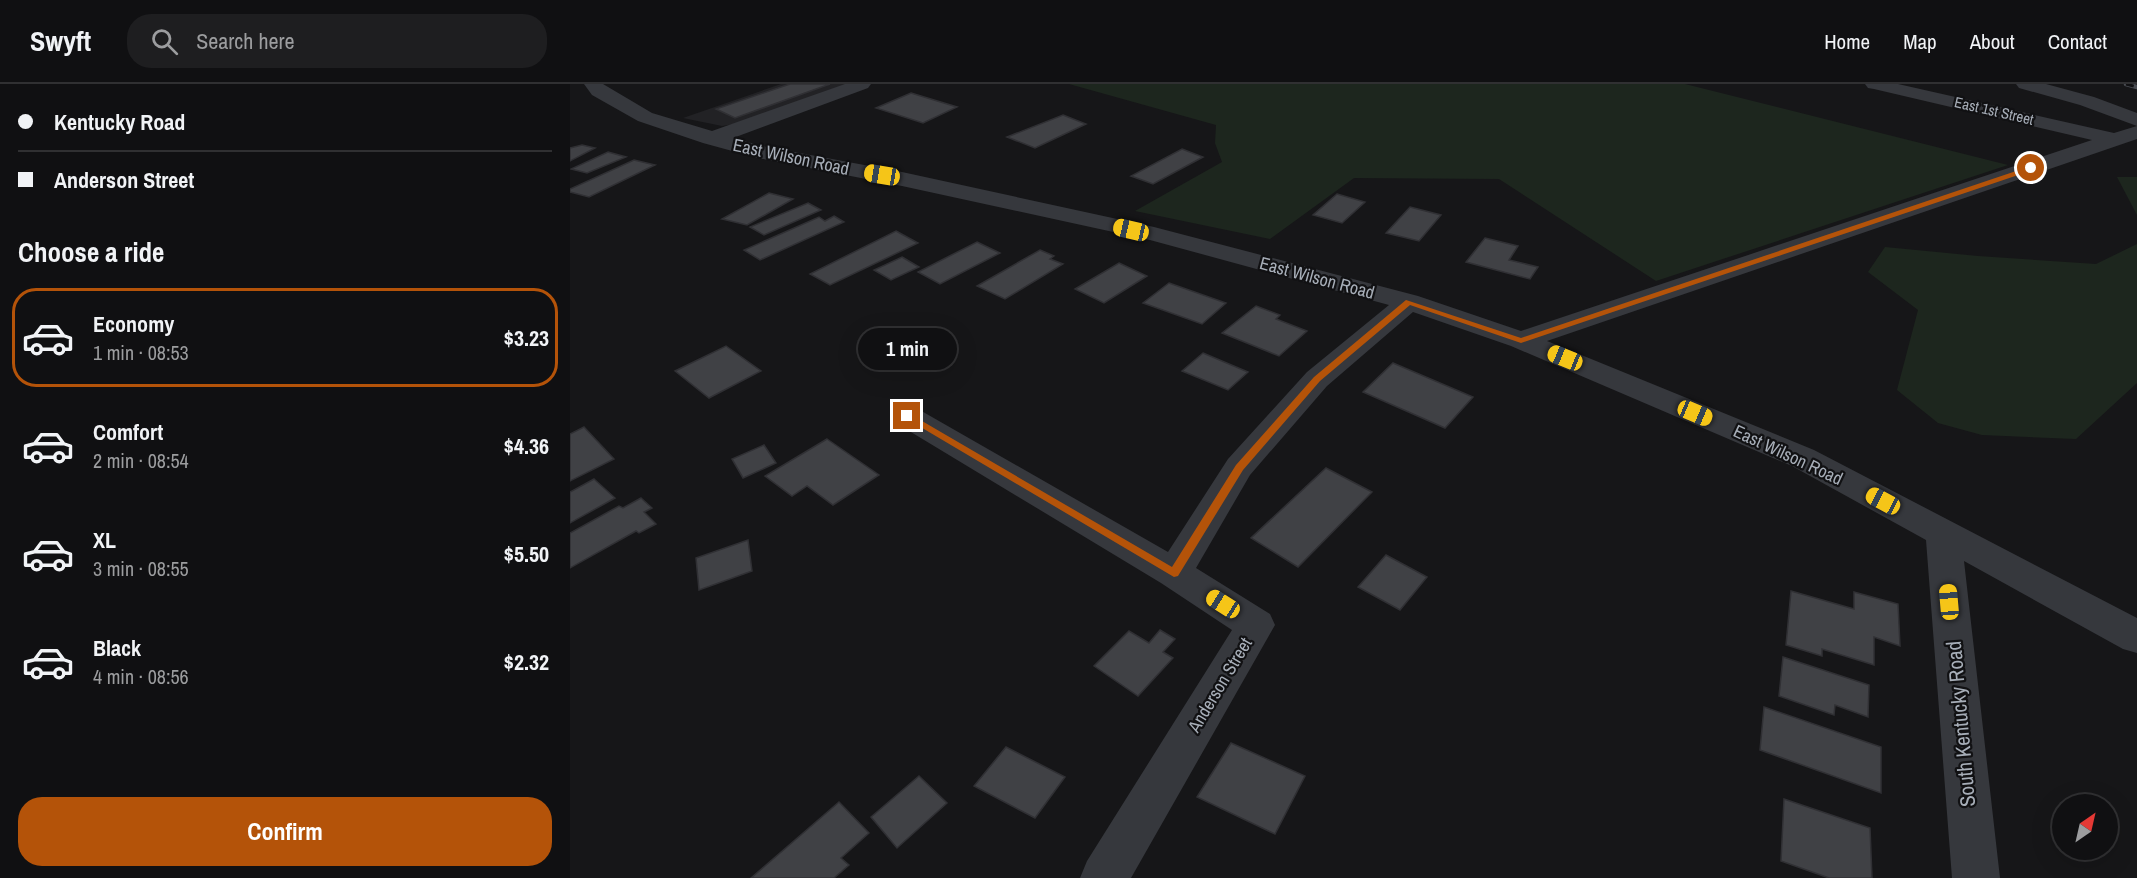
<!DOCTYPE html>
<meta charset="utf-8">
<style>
:root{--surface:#101012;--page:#1e1e20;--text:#f1f3f6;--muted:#9c9d9f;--line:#303032;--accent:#b45309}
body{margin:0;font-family:"Archivo Narrow",sans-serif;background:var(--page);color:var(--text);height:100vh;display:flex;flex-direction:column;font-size:22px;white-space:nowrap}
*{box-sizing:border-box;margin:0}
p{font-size:20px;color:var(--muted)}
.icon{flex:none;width:33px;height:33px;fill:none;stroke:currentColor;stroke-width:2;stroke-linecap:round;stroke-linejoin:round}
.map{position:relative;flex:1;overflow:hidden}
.side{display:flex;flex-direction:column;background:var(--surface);width:570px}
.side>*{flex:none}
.hud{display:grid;align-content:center;height:132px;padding:0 18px;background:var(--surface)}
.needle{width:39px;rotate:34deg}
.tools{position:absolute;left:1482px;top:710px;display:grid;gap:12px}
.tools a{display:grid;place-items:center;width:66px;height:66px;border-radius:50%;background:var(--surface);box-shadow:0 6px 24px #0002,0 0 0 2px var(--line);font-size:30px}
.end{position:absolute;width:27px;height:27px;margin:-14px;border:8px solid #b45309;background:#fff;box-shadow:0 0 0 3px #fff}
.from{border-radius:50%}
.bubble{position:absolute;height:42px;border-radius:21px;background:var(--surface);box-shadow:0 6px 24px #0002,0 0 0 2px var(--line);font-size:20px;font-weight:800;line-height:42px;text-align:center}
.car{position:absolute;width:18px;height:36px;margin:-18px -9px;border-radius:8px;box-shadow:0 0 4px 2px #0007;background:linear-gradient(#f5c518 24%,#345 0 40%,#f5c518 0 76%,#345 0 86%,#f5c518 0)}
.hud b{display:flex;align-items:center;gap:21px;height:57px;font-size:22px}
.hud b+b{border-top:2px solid var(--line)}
.hud i{width:15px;height:15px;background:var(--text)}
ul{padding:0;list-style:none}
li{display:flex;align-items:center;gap:18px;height:99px;margin:0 12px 9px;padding:0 6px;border:3px solid transparent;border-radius:24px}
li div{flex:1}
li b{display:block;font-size:22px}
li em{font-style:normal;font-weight:800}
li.current{border-color:var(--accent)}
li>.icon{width:54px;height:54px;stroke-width:1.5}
h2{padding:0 18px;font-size:27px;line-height:72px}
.primary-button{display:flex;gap:12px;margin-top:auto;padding:12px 18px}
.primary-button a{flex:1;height:69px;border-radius:24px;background:var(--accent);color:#fff;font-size:24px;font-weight:800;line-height:69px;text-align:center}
header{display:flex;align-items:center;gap:36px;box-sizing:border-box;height:84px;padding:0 30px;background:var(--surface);border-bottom:2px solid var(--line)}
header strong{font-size:28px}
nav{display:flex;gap:33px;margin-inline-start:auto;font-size:21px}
.search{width:420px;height:54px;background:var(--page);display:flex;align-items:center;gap:15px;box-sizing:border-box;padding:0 21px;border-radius:24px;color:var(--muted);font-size:22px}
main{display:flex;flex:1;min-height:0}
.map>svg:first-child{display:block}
</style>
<header>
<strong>Swyft</strong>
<div class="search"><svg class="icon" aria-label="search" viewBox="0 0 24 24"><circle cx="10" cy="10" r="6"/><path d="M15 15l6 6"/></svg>Search here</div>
<nav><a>Home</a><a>Map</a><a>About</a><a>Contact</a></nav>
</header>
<main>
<section class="side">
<div class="hud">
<b><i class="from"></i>Kentucky Road</b>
<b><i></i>Anderson Street</b>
</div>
<h2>Choose a ride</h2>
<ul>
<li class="current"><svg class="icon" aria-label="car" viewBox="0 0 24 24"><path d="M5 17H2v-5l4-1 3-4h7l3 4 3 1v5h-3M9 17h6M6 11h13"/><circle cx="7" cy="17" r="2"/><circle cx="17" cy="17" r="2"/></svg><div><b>Economy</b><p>1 min · 08:53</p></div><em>$3.23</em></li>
<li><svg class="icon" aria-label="car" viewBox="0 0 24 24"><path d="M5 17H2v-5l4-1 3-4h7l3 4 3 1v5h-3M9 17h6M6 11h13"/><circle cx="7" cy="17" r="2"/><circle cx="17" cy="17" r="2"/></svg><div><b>Comfort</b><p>2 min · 08:54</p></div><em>$4.36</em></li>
<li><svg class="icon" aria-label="car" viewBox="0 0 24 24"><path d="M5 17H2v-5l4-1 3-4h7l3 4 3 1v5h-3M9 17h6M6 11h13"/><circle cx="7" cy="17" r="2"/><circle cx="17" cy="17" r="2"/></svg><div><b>XL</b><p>3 min · 08:55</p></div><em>$5.50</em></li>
<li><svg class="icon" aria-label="car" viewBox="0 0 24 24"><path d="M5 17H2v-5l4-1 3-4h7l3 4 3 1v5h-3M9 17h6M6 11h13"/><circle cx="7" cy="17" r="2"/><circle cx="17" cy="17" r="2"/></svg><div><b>Black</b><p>4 min · 08:56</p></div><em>$2.32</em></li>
</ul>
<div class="primary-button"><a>Confirm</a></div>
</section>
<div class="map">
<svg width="1567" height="794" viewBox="0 0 1567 794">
<rect width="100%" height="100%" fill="#161618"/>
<!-- built -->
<path fill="#222225" d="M211 0H280L171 39 152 42 113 34Z"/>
<!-- green -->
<g fill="#1d261e">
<path d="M499 0H1115L1438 81 1086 197 929 95 784 94 700 155 565 127 652 78 645 59 646 41Z"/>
<path d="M1547 93H1567V131Z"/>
<path d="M1567 160V299L1506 355 1412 351 1368 339 1327 306 1348 226 1298 188 1315 163 1408 172 1526 180Z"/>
</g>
<!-- building -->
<g fill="#404145" stroke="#303034" stroke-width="1.5">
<path d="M220 0H260L165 34 146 25Z"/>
<path d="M341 9 387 23 353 39 306 24Z"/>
<path d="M493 31 516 40 465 64 437 53Z"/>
<path d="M12 61 25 64 0 77V64Z"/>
<path d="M612 65 633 73 583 100 561 92Z"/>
<path d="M38 68 56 73 17 89 1 85Z"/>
<path d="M64 76 85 81 19 113 0 108V105Z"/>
<path d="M199 109 223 115 177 141 152 135Z"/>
<path d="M767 110 795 118 772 139 743 131Z"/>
<path d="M238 119 251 126 194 151 180 143Z"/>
<path d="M840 123 871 131 849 157 816 149Z"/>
<path d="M264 132 274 138 190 176 174 166 249 133 255 137Z"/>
<path d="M326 147 348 159 260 201 240 190Z"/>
<path d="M915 154 948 162 939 176 968 183 960 195 896 178Z"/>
<path d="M407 158 430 169 370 200 348 188Z"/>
<path d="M470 166 484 172 480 175 493 180 435 215 407 202Z"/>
<path d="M332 173 349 183 321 196 304 186Z"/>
<path d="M549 179 577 192 534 219 505 205Z"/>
<path d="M599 199 656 219 632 240 573 219Z"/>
<path d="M686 222 710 231 706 235 737 247 709 272 652 249Z"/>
<path d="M156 262 191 287 139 314 105 287Z"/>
<path d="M633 269 678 288 658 306 612 287Z"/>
<path d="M823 279 903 313 875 344 793 308Z"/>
<path d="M14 343 44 375 0 397V350Z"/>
<path d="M257 355 309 391 263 421 237 402 222 412 195 392Z"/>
<path d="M194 361 206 379 173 394 162 375Z"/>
<path d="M756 384 802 408 728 483 681 454Z"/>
<path d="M24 395 45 414 0 439V408Z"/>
<path d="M71 414 82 424 74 428 86 440 69 449 66 447 0 484V449L49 422 53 424Z"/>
<path d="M178 456 182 487 129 506 126 474Z"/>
<path d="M816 471 857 493 830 526 788 503Z"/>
<path d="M1221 507 1284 525V508L1328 520 1330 562 1304 553V581L1252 565V572L1216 561Z"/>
<path d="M590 546 605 555 593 568 603 574 568 612 524 582 559 547 579 559Z"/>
<path d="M1213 573 1299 601 1298 633 1265 621 1264 631 1209 612Z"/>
<path d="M1194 623 1311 663V709L1190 666Z"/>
<path d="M661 659 735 692 705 750 627 713Z"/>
<path d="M436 663 495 693 465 734 404 702Z"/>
<path d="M349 692 377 719 327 764 301 733Z"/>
<path d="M1214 715 1300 744 1302 794H1259L1211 777Z"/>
<path d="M269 718 299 749 271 774 279 781 264 794H181Z"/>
</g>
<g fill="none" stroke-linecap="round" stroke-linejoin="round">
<!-- minor -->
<g fill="#36383d" fill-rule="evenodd">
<path d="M14 0H33L82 29 142 47 275 0H301L298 4 163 54 192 62 332 88 584 143 848 212 951 247 1522 56 1304 5 1298 4 1295 0H1328L1544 49 1567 42V55L977 257 1244 366 1567 534V569L1553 565 1394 477 1430 794H1382L1356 456 1222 382 941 262 843 228 757 302 680 391 626 484 700 530 705 541 561 794H510L517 777 662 546 591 499 326 339 322 332 326 325 337 322 348 325 598 468 658 375 737 288 819 221 580 156 332 102 188 74 133 59 68 37 22 11Z"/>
<path d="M1446 0H1476L1524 13 1567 29V42L1510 21 1449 4Z"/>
</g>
<!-- rail casing -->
<g stroke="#494c52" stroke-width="4.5">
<path id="rail" d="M1556 0 1567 3"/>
</g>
<!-- rail -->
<use href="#rail" stroke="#111113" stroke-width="3" stroke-dasharray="8" stroke-linecap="butt"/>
</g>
<!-- route -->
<path fill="#b45309" d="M1461 82 1463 86 951 259 840 221 750 297 673 386 608 492 604 493 332 332 340 330 602 483 666 381 744 293 836 216 951 254Z"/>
<g text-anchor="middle" stroke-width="4.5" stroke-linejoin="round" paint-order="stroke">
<!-- far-street labels -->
<g font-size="15" fill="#a7aeb8" stroke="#111113">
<text transform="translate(1424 27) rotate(13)" y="5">East 1st Street</text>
</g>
<!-- street labels -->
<g font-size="18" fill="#a7aeb8" stroke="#111113">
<text transform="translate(221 73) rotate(12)" y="6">East Wilson Road</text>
<text transform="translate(747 194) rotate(15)" y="6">East Wilson Road</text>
<text transform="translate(1218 371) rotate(25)" y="6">East Wilson Road</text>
<text transform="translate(650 601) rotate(-59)" y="6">Anderson Street</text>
</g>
<!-- near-street labels -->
<g font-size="21" fill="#a7aeb8" stroke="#111113">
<text transform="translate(1391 640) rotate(-95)" y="7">South Kentucky Road</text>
</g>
</g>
</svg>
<div class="tools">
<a><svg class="needle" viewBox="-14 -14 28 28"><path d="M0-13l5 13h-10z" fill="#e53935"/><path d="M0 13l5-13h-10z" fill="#9c9d9f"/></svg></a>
</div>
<i class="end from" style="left:1461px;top:84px"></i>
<i class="end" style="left:337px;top:332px"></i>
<div class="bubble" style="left:288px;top:244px;width:99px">1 min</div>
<i class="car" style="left:312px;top:91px;rotate:280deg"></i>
<i class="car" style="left:561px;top:146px;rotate:283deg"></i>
<i class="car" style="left:995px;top:274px;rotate:292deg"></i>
<i class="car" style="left:1125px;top:329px;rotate:113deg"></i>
<i class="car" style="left:1313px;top:417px;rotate:298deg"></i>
<i class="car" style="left:1379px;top:518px;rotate:355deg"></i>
<i class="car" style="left:653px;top:520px;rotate:302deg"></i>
</div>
</main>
